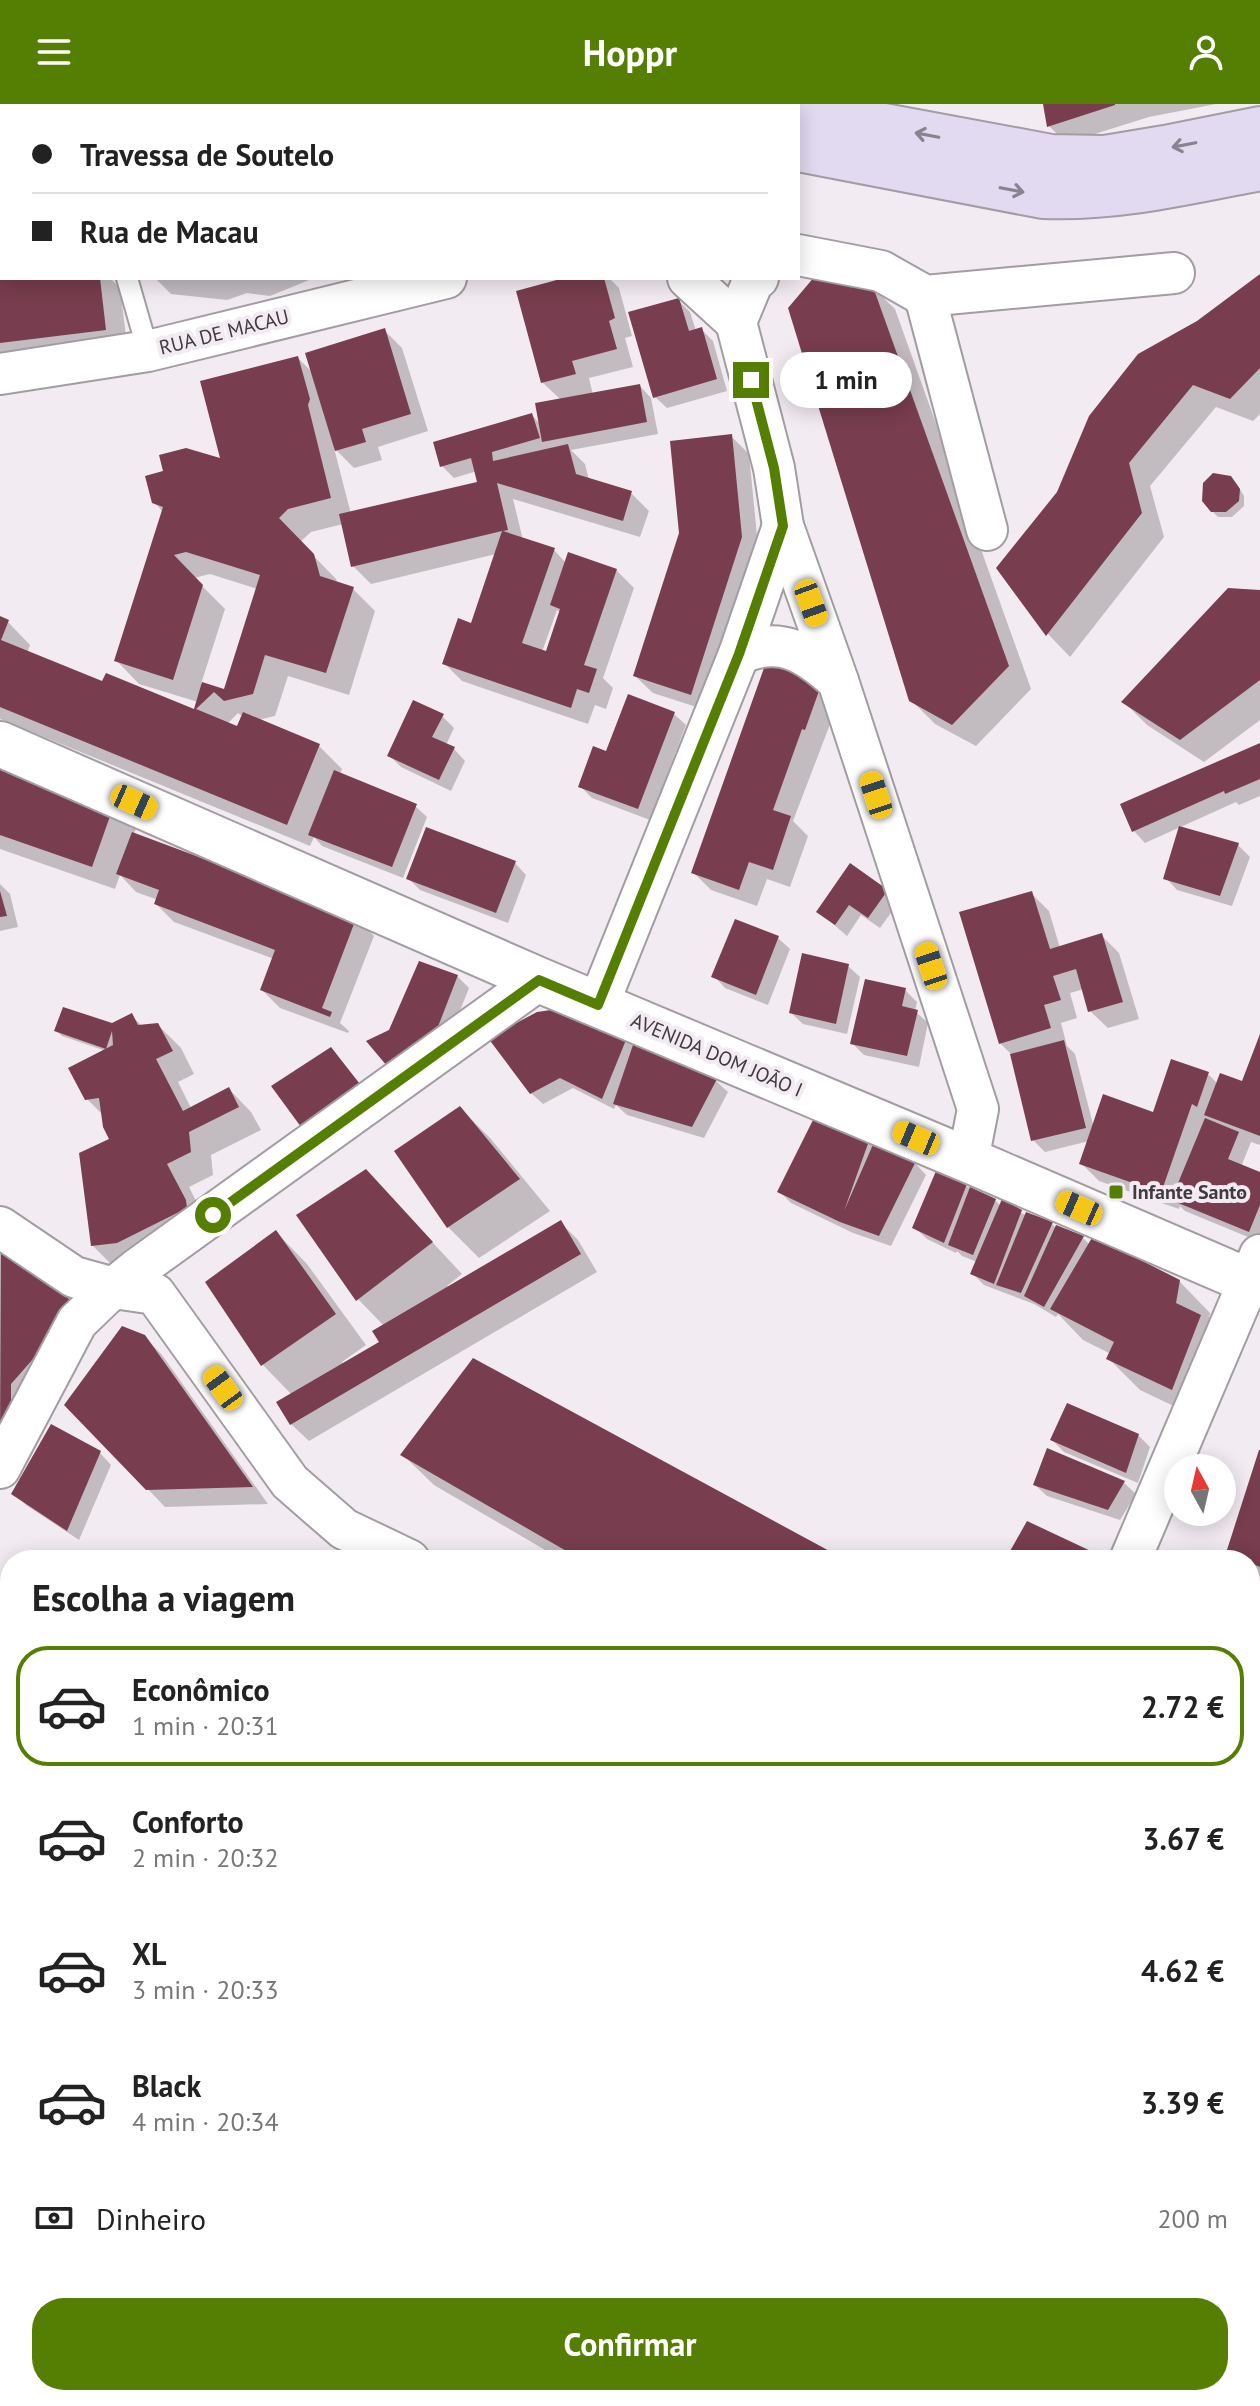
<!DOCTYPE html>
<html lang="pt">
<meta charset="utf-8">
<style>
:root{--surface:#fff;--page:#f6f6f6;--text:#222;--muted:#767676;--line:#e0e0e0;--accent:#547f03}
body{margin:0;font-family:"PT Sans",sans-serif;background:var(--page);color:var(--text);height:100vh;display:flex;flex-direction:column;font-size:30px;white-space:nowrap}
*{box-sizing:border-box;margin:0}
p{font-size:26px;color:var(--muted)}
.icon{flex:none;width:44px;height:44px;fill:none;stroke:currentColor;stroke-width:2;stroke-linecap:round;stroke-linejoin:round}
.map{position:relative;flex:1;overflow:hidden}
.details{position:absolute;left:0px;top:1446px;width:1260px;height:856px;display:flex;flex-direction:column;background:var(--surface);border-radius:32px 32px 0 0;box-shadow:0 4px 20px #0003}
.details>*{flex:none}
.top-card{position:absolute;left:0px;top:0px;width:800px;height:176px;box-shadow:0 4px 20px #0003;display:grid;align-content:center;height:176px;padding:0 32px;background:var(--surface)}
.needle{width:52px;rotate:352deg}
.fabs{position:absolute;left:1164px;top:1350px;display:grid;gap:16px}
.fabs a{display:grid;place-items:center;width:72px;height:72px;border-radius:50%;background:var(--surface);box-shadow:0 4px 20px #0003;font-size:40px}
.end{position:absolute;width:36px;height:36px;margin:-18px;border:10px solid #547f03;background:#fff;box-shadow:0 0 0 4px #fff}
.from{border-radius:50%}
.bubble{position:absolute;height:56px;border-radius:28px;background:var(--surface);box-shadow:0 4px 20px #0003;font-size:26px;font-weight:700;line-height:56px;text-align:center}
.car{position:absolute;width:24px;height:48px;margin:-24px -12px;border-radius:10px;box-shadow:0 0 6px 2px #0007;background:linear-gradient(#f5c518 24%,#345 0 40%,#f5c518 0 76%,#345 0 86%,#f5c518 0)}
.top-card b{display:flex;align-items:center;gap:28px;height:76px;font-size:30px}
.top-card b+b{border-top:2px solid var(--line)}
.top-card i{width:20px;height:20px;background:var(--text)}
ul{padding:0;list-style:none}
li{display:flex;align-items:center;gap:24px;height:120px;margin:0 16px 12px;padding:0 16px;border:4px solid transparent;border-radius:32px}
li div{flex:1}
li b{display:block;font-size:30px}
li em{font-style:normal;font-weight:700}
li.current{border-color:var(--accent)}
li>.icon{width:72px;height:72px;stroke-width:1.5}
h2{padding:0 32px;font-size:36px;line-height:96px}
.pay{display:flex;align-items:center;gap:20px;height:88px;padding:0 32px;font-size:30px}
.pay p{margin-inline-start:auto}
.primary-button{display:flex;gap:16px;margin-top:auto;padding:16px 32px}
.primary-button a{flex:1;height:92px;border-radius:32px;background:var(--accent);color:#fff;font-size:32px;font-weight:700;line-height:92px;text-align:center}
header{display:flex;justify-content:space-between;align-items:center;height:104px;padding:0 32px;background:var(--accent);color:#fff;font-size:36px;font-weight:700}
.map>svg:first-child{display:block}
</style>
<header><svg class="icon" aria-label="menu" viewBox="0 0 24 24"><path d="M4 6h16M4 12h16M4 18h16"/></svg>Hoppr<svg class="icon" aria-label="person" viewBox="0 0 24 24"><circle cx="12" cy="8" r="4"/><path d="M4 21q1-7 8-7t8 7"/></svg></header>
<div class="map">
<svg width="1260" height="2302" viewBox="0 0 1260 2302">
<rect width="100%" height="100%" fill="#f3ebf2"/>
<!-- shadow -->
<g fill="#0003" fill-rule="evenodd">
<path d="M139 0H375L377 2H138Z"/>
<path d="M1045 0H1216L1149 13 1066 39 1049 22Z"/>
<path d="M0 173 110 174 120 184 128 248 0 264Z"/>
<path d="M1260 173V310L1253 317 1216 303 1150 382 1164 433 1070 553 1048 530 998 464 1198 218Z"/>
<path d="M155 174H314L270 192 247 189 227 196 171 190Z"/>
<path d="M572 174H609L619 184 632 232 625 234 633 263 589 274 593 291 640 282 651 294 658 330 571 346 585 360 589 376 631 389 649 407 640 433 513 395 523 436 554 446 566 459 616 466 634 484 603 574 613 584 606 605 595 601 588 620 462 577 444 559 472 521 496 450 371 480 353 462 343 420 311 428 300 438 336 475 338 480 353 485 375 507 349 591 288 572 275 612 258 616 319 642 342 665 340 670 415 702 427 713 403 774 322 742 314 733 310 742 0 615V515L8 518 30 541 27 549 103 580 195 607 198 598 139 580 117 557 163 408 154 398 222 357 298 254 314 270 384 226 402 244 428 327 378 343 382 356 354 364 334 344 351 410 480 379 477 367 454 374 442 362 532 311 540 320 561 296 542 278ZM210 470 258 485 226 587 201 580 225 505 194 474ZM557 506 561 509 547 550 542 548ZM238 609 243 613 238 625 227 620Z"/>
<path d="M871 182 895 205 1031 585 976 642 935 620 911 596Z"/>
<path d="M678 196 690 208 696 227 701 225 713 237 727 287 667 304 655 293Z"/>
<path d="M731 332 749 350 759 452 709 607 653 589 635 572Z"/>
<path d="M1236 379 1244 392V402L1232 413H1218L1212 407Z"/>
<path d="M1260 488V616L1204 658 1147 621 1124 598Z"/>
<path d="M770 553 842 589 793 717 808 732 790 783 767 775 757 802 711 786 694 769Z"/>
<path d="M674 610 686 621 650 716 592 694 580 682 607 649Z"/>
<path d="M442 612 454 624 446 641 454 645 465 657 451 687 401 663 389 651Z"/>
<path d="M1260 641V692L1239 701 1236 698 1145 739 1134 727Z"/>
<path d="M0 663 113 702 136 725 134 730 356 814 374 832 340 919 349 927 348 929 280 904 262 886 274 855 174 818 156 800 158 796 136 788 120 771 115 785 0 745Z"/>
<path d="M1238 741 1250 753 1232 802 1177 786 1166 774Z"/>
<path d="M515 759 526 771 508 819 420 786 408 774Z"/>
<path d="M0 780 10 790 18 823 0 827Z"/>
<path d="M886 787 898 799 880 824 861 811 847 832 819 808Z"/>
<path d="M1031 789 1049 807 1060 844 1102 832 1119 849 1139 915 1108 924 1090 907 1084 885 1070 889 1077 914 1061 919 1067 942 1075 950 1094 1024 1154 1010 1208 970 1218 980 1243 979 1260 935V1041L1251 1038 1241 1063 1260 1071V1138L1185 1107 1180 1102 1179 1105 1099 1077 1081 1059 1089 1037 1045 1048 1033 1036 1012 951 1000 939Z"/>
<path d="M778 834 790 845 768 901 725 884 714 872Z"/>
<path d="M848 862 860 873 847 930 803 920 791 909Z"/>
<path d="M457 872 469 884 445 944 390 928Z"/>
<path d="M905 886 917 898 915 907 928 919 919 963 864 951 852 939Z"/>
<path d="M132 912 143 923 158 921 181 944 194 970 178 978 191 1004 229 985 251 1008 261 1026 211 1051 213 1071 189 1083 208 1121 115 1164 93 1142 112 1035 104 1012 86 994 106 947 62 932 57 927 110 921Z"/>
<path d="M627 933 635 941 636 938 716 977 728 988 704 1034 627 1011 616 1001 614 1005 573 984 543 1000 531 989Z"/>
<path d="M460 1004 491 1035 550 1107 479 1154 448 1123Z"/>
<path d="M869 1035 915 1059 926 1071 891 1142 853 1129 791 1099 779 1087Z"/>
<path d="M366 1067 462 1170 447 1182 449 1184 560 1118 578 1136 597 1168 309 1337 291 1320 292 1291 263 1261 208 1178 276 1128 307 1160 366 1241 342 1258 344 1261 382 1238 384 1222 358 1195Z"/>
<path d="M966 1082 995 1096 1001 1102 1052 1120 1057 1125 1083 1134 1090 1141 1179 1177 1210 1209 1208 1221 1231 1244 1203 1316 1140 1286 1109 1255 1111 1250 1083 1236 1058 1210 1056 1213 1034 1200 984 1181 972 1169 977 1158 962 1152 957 1147 956 1149 927 1135 915 1124Z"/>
<path d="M0 1147 71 1198 0 1373Z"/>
<path d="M144 1232 162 1251 268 1400 165 1403 67 1301Z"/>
<path d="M1138 1331 1150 1343 1138 1379 1064 1348 1052 1336Z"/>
<path d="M1048 1347 1124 1379 1136 1390 1120 1416 1047 1392 1035 1381Z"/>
<path d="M100 1349 111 1361 79 1436 26 1401 14 1389Z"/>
<path d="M1260 1350V1479L1250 1470V1456H1236L1228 1448Z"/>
<path d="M403 1351 841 1456H562L434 1381Z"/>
<path d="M0 1592 10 1595V1676L0 1675Z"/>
<path d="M1250 1609 1260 1613V1699L1250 1694Z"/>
<path d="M1250 1900 1260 1904V1988L1254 1982 1255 1980 1250 1978Z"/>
<path d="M18 2292H191L196 2302H12Z"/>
</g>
<!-- building -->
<g fill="#783d4e">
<path d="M1043 0H1115V1L1047 23Z"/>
<path d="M1260 170V264L1230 295 1193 281 1129 359 1142 409 1046 532 996 464 1057 388 1089 312 1138 250 1197 217Z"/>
<path d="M815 172 872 180 1009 562 952 621 909 597 788 204Z"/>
<path d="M0 174H100L106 226 0 239Z"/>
<path d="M564 174H604L615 214 609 217 617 245 572 257 576 270 541 279 516 187Z"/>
<path d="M679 194 689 227 702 223 717 275 653 294 628 208Z"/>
<path d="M385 224 411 310 362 325 366 338 335 347 305 249Z"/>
<path d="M298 252 310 295 308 301 331 394 288 405 279 414 314 450 320 472 354 483 326 569 265 551 253 590 224 597 214 588 196 605 237 622 243 608 320 640 287 721 0 603V512L9 516 1 536 102 577 106 569 194 605 202 578 224 585 260 471 186 448 174 451 203 481 173 576 114 557 163 403 152 399 145 372 163 367 159 351 186 344 220 354 200 277Z"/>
<path d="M640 280 647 318 542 338 535 299Z"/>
<path d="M532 309 540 334 492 348 493 357 568 340 576 370 632 387 623 417 497 379 508 426 503 427 555 444 522 539 546 547 560 505 550 501 568 448 617 465 584 561 597 565 589 589 577 585 571 604 442 560 458 514 471 519 502 427 351 463 339 410 477 378 471 354 440 363 433 338Z"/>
<path d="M732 330 742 433 691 591 633 572 679 429 670 337Z"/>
<path d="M1213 369 1231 372 1240 385 1239 397 1226 408H1211L1202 397 1203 379Z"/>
<path d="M1228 484 1260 486V576L1180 636 1121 598Z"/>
<path d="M769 550 825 570 805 626 802 625 773 706 791 712 773 766 749 758 739 786 691 769Z"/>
<path d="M628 590 675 608 638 705 578 683 593 642 606 647Z"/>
<path d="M413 596 444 610 432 633 455 643 439 676 387 652Z"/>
<path d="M1260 639V675L1225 690 1224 687 1132 728 1120 700Z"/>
<path d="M0 661 114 701 92 763 0 731Z"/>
<path d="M334 666 417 700 392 763 308 731Z"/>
<path d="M1179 722 1239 739 1220 792 1163 775Z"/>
<path d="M426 723 516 757 496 809 406 775Z"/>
<path d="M132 728 357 812 322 904 332 908 330 913 260 886 275 846 154 800 159 786 116 770Z"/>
<path d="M850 759 888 786 868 814 849 801 835 821 816 808Z"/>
<path d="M0 787 7 812 0 813Z"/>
<path d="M1032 787 1050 845 1102 829 1123 898 1088 908 1076 865 1053 872 1061 896 1044 901 1051 924 999 940 959 808Z"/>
<path d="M735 815 779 832 756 891 711 873Z"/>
<path d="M802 849 849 860 836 920 789 909Z"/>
<path d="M419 857 458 871 434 933 387 962 366 937 389 926Z"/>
<path d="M865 875 906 884 902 902 918 906 907 952 850 940Z"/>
<path d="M63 903 112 919 132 909 138 921 158 919 173 947 156 955 183 1007 229 983 239 1003 189 1028 191 1048 167 1060 186 1096 187 1104 117 1139 91 1142 79 1049 109 1035 103 1023 99 994 85 996 68 964 113 941 112 927 106 945 54 927Z"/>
<path d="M565 904 628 931 602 995 560 974 530 990 488 934 537 908Z"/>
<path d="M1260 930V1032L1204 1011 1220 969 1242 977Z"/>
<path d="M635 935 717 975 692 1023 613 1000Z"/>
<path d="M1064 936 1086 1024 1031 1037 1010 950Z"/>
<path d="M331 943 363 984 304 1027 271 982Z"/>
<path d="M1171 955 1209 968 1197 1003 1192 1000 1161 1089 1079 1060 1103 990 1153 1008Z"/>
<path d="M460 1002 520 1075 447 1124 394 1047Z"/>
<path d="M814 1014 870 1034 844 1107 875 1036 916 1057 879 1132 840 1118 777 1088Z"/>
<path d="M1205 1014 1239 1028 1228 1055 1260 1068V1101L1249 1128 1171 1096Z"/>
<path d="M366 1065 433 1138 356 1197 296 1111Z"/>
<path d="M936 1067 967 1080 944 1139 912 1124Z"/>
<path d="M970 1083 996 1095 973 1151 948 1141Z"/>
<path d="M1002 1095 1022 1106 994 1180 970 1170Z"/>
<path d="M1026 1108 1053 1118 1021 1189 996 1181Z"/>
<path d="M561 1116 581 1150 290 1321 276 1298 379 1238 372 1227Z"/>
<path d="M1056 1121 1084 1132 1044 1203 1024 1192Z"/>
<path d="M276 1126 336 1210 261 1262 205 1178Z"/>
<path d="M1093 1132 1180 1176 1176 1199 1201 1211 1172 1286 1106 1255 1114 1238 1050 1205Z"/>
<path d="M1 1144 72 1197 40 1247 11 1280V1320L0 1340Z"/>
<path d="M122 1222 145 1231 253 1383 146 1386 64 1301Z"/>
<path d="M473 1254 846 1456H582L400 1351Z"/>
<path d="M1067 1299 1139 1330 1126 1369 1050 1336Z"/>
<path d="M51 1320 101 1347 67 1427 11 1390Z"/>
<path d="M1047 1344 1125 1377 1108 1406 1033 1381Z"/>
<path d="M1259 1346H1260V1463L1250 1459V1456H1243L1226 1449Z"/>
<path d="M1027 1417 1095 1449 1092 1456H1005Z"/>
<path d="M0 1590 10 1593V1666L0 1665Z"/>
<path d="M1250 1607 1260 1610V1694L1250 1690Z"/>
<path d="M1250 1898 1260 1902V1942L1250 1963Z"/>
<path d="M15 2292H186L191 2302H10Z"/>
</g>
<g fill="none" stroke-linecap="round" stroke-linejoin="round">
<!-- service casing -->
<g stroke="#a39ca2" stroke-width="24">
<g id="service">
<path d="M101 0 102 2"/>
<path d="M0 54H2"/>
<path d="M127 174 148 247"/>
</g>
</g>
<!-- minor casing -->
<g stroke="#a39ca2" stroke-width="44">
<g id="minor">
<path d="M798 151 881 167 925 192 1174 169"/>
<path d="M688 174 736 218 774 364 783 422 838 577 978 1005 968 1056"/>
<path d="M925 192 987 426"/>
<path d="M736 218 753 177 758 174"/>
<path d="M0 270 148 247 446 174"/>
<path d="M739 550C781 531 807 549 838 577"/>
<path d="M598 901 739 550 783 422"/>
<path d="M0 1123 74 1173 114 1184 155 1190 290 1378 344 1425 409 1456"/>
<path d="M0 1364 77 1218 104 1192 137 1165 539 876"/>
<path d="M1130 1456 1260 1151"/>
<path d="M1250 1545 1260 1549"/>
<path d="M0 1706 10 1711"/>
<path d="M1250 1739 1260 1744"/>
<path d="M1250 2053 1260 2058"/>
<path d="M885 2302 894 2292"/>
</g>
</g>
<!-- tertiary casing -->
<g stroke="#a39ca2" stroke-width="48">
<path id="tertiary" d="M0 640 539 876 968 1056 1260 1182"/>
</g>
<!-- secondary casing -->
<g stroke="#a39ca2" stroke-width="48">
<g id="secondary">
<path d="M560 0 571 2"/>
<path d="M798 6 1051 53 1105 54 1165 44 1260 25"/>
<path d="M798 45 1043 92C1116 95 1188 78 1260 64"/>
</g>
</g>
<!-- service -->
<use href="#service" stroke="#fff" stroke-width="20"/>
<!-- minor -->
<use href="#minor" stroke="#fff" stroke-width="40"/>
<!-- tertiary -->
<use href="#tertiary" stroke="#fff" stroke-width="44"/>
<!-- secondary -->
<use href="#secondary" stroke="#e1daf0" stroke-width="44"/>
</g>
<!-- one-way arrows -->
<defs><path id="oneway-shaft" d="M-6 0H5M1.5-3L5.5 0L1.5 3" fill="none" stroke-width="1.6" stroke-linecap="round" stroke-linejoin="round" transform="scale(2)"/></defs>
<g stroke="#88838e">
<use href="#oneway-shaft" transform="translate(927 31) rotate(-169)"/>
<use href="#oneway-shaft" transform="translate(1184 41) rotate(169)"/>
<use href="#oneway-shaft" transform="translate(1012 86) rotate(11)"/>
</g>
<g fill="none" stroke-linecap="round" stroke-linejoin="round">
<!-- route -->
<path stroke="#547f03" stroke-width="10" d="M213 1111 539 876 598 901 739 550 783 422 774 364 751 276"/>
</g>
<!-- markers -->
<rect fill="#547f03" stroke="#f3ebf2" stroke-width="3" x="1108" y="1080" width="16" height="16" rx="4"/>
<g text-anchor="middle" stroke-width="8" stroke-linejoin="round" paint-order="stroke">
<!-- street labels -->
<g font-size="20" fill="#3f3b3e" stroke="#f3ebf2">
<text transform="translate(224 228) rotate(-14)" y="7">RUA DE MACAU</text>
<text transform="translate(717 951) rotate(23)" y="7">AVENIDA DOM JOÃO I</text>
</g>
<!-- poi labels -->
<g font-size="20" font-weight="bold" fill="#3f3b3e" stroke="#f3ebf2" text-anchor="start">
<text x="1132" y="1095">Infante Santo</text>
</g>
</g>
</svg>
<div class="fabs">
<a><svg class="needle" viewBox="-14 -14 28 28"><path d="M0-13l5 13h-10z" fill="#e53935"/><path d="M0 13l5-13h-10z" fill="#767676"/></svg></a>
</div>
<i class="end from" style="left:213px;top:1111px"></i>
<i class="end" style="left:751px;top:276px"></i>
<div class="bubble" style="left:780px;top:248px;width:132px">1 min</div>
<i class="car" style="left:811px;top:499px;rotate:160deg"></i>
<i class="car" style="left:876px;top:691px;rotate:342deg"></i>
<i class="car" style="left:134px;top:698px;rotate:114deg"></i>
<i class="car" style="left:931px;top:862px;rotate:342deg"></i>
<i class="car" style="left:916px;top:1034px;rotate:293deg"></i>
<i class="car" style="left:1079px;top:1104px;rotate:294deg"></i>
<i class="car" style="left:223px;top:1284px;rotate:324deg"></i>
<div class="top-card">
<b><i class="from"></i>Travessa de Soutelo</b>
<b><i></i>Rua de Macau</b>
</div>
<section class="details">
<h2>Escolha a viagem</h2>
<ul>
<li class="current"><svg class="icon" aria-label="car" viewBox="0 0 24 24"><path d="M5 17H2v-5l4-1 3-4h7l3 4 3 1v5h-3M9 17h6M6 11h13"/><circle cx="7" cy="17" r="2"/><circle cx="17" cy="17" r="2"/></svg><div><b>Econômico</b><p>1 min · 20:31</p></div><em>2.72 €</em></li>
<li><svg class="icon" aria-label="car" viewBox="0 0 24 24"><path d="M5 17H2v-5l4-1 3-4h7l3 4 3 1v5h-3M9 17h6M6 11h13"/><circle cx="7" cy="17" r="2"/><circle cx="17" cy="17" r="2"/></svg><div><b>Conforto</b><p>2 min · 20:32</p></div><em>3.67 €</em></li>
<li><svg class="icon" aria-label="car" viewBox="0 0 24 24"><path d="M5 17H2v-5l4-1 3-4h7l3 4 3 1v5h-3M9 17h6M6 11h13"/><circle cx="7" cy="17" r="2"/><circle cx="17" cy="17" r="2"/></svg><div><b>XL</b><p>3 min · 20:33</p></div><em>4.62 €</em></li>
<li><svg class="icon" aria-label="car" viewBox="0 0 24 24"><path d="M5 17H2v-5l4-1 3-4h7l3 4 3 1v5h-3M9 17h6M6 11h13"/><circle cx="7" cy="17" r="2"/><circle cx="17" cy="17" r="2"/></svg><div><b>Black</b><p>4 min · 20:34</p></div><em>3.39 €</em></li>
</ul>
<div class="pay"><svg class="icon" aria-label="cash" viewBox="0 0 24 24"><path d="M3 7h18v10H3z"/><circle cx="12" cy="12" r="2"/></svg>Dinheiro<p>200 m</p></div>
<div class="primary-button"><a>Confirmar</a></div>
</section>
</div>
